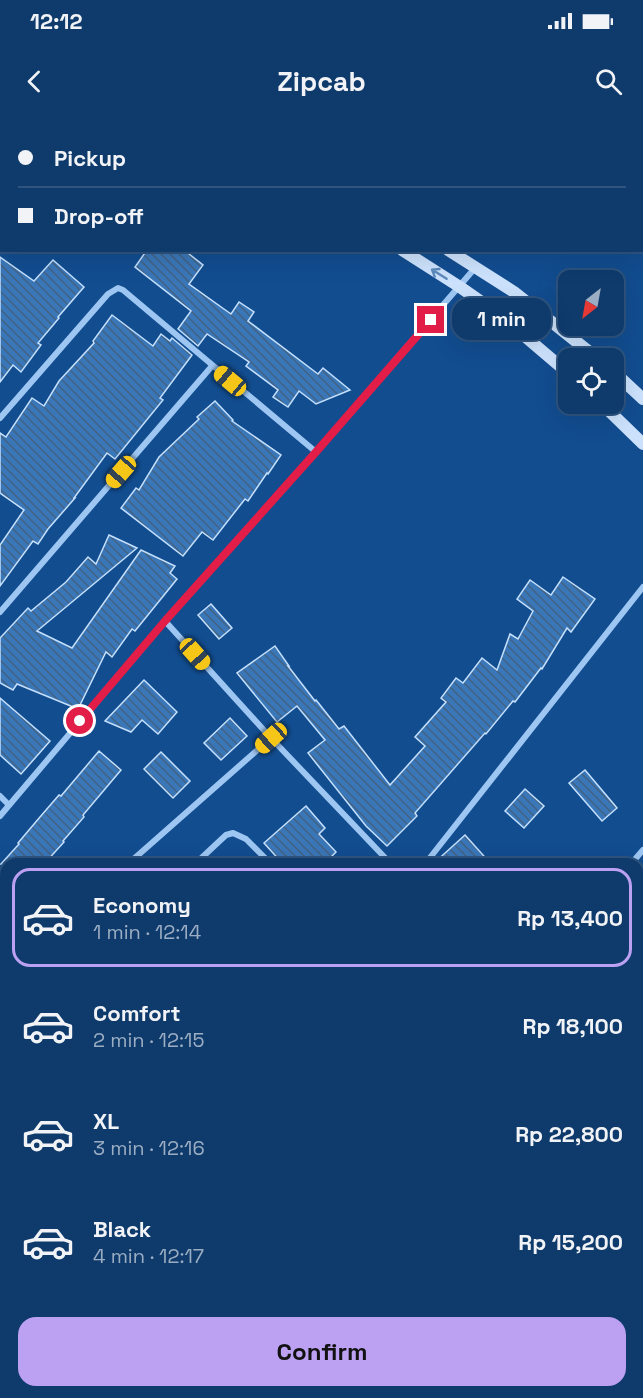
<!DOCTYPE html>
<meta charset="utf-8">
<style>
:root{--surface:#0e3a6c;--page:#174172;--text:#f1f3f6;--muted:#9badc2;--line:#2e547f;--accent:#bca0f2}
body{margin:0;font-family:"Space Grotesk",sans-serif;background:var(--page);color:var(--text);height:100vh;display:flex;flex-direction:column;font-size:22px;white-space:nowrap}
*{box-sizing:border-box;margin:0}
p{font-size:20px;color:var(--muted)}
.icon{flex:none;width:33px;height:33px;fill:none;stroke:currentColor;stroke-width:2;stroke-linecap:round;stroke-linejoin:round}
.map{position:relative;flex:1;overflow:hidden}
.details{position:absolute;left:0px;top:738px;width:644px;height:540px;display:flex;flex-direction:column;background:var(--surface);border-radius:18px 18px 0 0;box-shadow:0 6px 24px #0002,0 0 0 2px var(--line)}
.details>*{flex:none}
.banner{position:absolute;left:0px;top:0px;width:644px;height:132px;box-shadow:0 6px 24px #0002,0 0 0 2px var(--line);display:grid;align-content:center;height:132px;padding:0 18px;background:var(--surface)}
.needle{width:39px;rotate:211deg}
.fabs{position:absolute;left:558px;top:150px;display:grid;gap:12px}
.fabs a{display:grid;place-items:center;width:66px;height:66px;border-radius:12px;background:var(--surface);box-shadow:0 6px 24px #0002,0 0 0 2px var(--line);font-size:30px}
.end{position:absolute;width:27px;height:27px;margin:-14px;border:8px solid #e11d48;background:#fff;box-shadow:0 0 0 3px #fff}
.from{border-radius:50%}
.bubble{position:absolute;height:42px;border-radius:18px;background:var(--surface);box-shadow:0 6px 24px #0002,0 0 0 2px var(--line);font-size:20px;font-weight:700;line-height:42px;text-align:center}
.car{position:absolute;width:18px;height:36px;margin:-18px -9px;border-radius:8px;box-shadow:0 0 4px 2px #0007;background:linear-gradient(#f5c518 24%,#345 0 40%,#f5c518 0 76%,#345 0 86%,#f5c518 0)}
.banner b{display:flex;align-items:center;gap:21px;height:57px;font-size:22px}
.banner b+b{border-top:2px solid var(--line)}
.banner i{width:15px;height:15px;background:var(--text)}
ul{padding:10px 0 0;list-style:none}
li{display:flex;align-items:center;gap:18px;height:99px;margin:0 12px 9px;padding:0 6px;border:3px solid transparent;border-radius:18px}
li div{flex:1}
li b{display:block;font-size:22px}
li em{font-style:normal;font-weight:700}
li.selected{border-color:var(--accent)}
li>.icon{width:54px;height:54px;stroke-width:1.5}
.button{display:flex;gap:12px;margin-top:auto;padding:12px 18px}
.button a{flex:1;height:69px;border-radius:18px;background:var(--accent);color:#111;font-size:24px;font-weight:700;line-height:69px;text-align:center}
.status{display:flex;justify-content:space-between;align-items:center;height:42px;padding:0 30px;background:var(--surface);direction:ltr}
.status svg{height:16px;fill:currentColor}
header{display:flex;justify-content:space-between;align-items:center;height:78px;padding:0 18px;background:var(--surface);font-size:27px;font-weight:700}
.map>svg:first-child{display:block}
</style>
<div class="status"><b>12:12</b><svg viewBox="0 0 49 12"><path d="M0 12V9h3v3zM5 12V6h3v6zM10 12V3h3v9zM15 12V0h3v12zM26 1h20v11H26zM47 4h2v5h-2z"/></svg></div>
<header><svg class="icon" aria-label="back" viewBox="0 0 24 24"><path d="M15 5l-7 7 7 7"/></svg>Zipcab<svg class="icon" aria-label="search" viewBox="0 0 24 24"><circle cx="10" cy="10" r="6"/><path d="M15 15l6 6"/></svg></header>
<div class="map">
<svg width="643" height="1278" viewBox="0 0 643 1278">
<defs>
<pattern id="building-back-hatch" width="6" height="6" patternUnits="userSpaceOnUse" patternTransform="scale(1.5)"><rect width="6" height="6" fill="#3a77b9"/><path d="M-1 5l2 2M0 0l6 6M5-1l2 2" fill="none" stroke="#436282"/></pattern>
</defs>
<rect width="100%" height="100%" fill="#124d90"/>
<!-- building -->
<g fill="url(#building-back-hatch)" stroke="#c4e0fd" stroke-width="1.5">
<path d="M147 130H184L203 145 189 164 231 194 239 182 254 192 248 201 318 254 323 248 350 270 316 284 299 271 288 287 273 277 278 270 246 246 249 242 207 214 198 226 178 209 191 191 135 147Z"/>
<path d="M0 137 34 161 53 140 84 167 58 197 59 198 38 223 41 225 21 252 13 245 0 262Z"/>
<path d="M112 195 153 226 161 214 170 221 172 218 192 235 160 278 163 280 115 339 107 333 74 378H75L48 409 38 424 33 421 0 466V425L24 390 0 373V313L6 317 32 278 44 286 59 261 94 223 93 221Z"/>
<path d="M215 281 233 300 232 301 281 335 268 354 267 353 248 381 245 379 213 420 202 412 183 436 121 388 136 368 139 370 159 337 199 299 197 297Z"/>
<path d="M109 415 137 428 37 511 72 528 141 430 175 446 170 453 177 459 135 511 132 509 112 537 106 532 78 589 17 564 13 570 0 563V518L28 488 31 491 66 462 88 437 96 444Z"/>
<path d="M563 457 595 479 571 512 567 508 542 549 541 548 515 582 513 581 486 614 485 613 415 693 417 696 387 726 366 706 308 633 325 620 297 586 277 602 237 553 275 526 289 546H288L315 581 316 580 339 609 344 606 390 665 425 626 415 617 446 582 441 578 456 558 463 563 482 538 497 550 510 514 518 519 533 491 517 479 530 460 551 475Z"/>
<path d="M211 484 232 508 219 519 198 495Z"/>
<path d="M144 560 177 592 158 614 142 600 131 612 105 601Z"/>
<path d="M0 578 50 621 21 654 0 635Z"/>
<path d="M230 598 247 616 221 640 204 623Z"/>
<path d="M99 631 121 650 83 695 84 697 63 721 64 722 44 744H1L19 724 18 723 40 697 59 675 61 676Z"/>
<path d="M161 632 190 661 173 678 144 649Z"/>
<path d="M585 650 617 688 602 701 569 663Z"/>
<path d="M525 669 544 686 524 708 505 691Z"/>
<path d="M306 686 325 708 319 714 336 732 324 744H283L264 723Z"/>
<path d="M465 715 491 744H433Z"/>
</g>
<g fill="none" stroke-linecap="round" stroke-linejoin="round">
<!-- street -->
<g stroke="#9dc6f2" stroke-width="6">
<path d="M61 2 62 0"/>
<path d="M618 2 620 0"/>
<path d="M0 96 2 93"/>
<path d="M0 298 108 174 118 168 123 170 316 332"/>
<path d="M0 492 212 246"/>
<path d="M165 501 271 618 391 744"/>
<path d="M0 676 9 685"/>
<path d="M0 696 165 501 316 332 475 148"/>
<path d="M128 744 271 618"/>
<path d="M195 744 226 715 233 713 246 719 271 744"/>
<path d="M425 744 643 467"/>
<path d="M631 744 643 730"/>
<path d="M0 858 6 852"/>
<path d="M638 1029 643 1034"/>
<path d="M638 1066H643"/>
<path d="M453 1272 459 1278"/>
<path d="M209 1278 215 1272"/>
<path d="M351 1278 357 1272"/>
<path d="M487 1278 494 1272"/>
</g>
<!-- secondary -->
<g stroke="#cce2fc" stroke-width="12">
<path d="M181 0 184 2"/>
<path d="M232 0 235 2"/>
<path d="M402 130 460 167 500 195 568 253"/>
<path d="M448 130 514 172 597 238"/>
<path d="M614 252 643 279"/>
<path d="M602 284 643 324"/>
</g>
</g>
<!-- one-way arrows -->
<defs><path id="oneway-shaft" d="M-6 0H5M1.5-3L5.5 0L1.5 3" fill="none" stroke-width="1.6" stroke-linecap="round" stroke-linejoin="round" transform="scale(1.5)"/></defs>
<use stroke="#5c89bb" href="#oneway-shaft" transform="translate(439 154) rotate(-148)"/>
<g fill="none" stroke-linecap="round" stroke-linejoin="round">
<!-- route -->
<path stroke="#e11d48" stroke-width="8" d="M80 601 165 501 316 332 431 200"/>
</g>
</svg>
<div class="fabs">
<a><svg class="needle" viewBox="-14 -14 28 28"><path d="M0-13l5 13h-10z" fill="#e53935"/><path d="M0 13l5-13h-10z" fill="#9badc2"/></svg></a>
<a><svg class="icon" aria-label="locate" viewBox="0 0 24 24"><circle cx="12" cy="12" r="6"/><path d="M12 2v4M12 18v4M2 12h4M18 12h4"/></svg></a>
</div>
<i class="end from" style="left:80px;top:601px"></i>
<i class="end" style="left:431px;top:200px"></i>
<div class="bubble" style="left:452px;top:178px;width:99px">1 min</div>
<i class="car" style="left:230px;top:261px;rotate:310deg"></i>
<i class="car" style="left:121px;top:352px;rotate:221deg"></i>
<i class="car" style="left:195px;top:534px;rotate:138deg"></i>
<i class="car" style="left:271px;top:618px;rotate:228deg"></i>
<div class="banner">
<b><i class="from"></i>Pickup</b>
<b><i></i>Drop-off</b>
</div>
<section class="details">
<ul>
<li class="selected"><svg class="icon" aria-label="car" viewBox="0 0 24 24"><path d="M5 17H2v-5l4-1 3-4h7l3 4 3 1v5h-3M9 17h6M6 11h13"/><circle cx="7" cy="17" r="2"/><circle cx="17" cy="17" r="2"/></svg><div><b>Economy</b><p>1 min · 12:14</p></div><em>Rp 13,400</em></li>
<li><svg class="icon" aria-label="car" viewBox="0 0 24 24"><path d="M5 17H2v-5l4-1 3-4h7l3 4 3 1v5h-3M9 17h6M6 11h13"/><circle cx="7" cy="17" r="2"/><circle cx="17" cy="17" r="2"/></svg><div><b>Comfort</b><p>2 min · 12:15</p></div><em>Rp 18,100</em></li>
<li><svg class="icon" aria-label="car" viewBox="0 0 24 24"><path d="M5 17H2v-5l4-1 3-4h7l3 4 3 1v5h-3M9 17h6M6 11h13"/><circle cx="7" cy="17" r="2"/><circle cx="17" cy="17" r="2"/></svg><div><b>XL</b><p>3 min · 12:16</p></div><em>Rp 22,800</em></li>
<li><svg class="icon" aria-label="car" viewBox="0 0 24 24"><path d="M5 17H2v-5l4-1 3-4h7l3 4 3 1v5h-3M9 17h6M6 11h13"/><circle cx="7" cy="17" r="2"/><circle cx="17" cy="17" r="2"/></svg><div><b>Black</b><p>4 min · 12:17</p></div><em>Rp 15,200</em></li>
</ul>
<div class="button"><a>Confirm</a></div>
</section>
</div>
